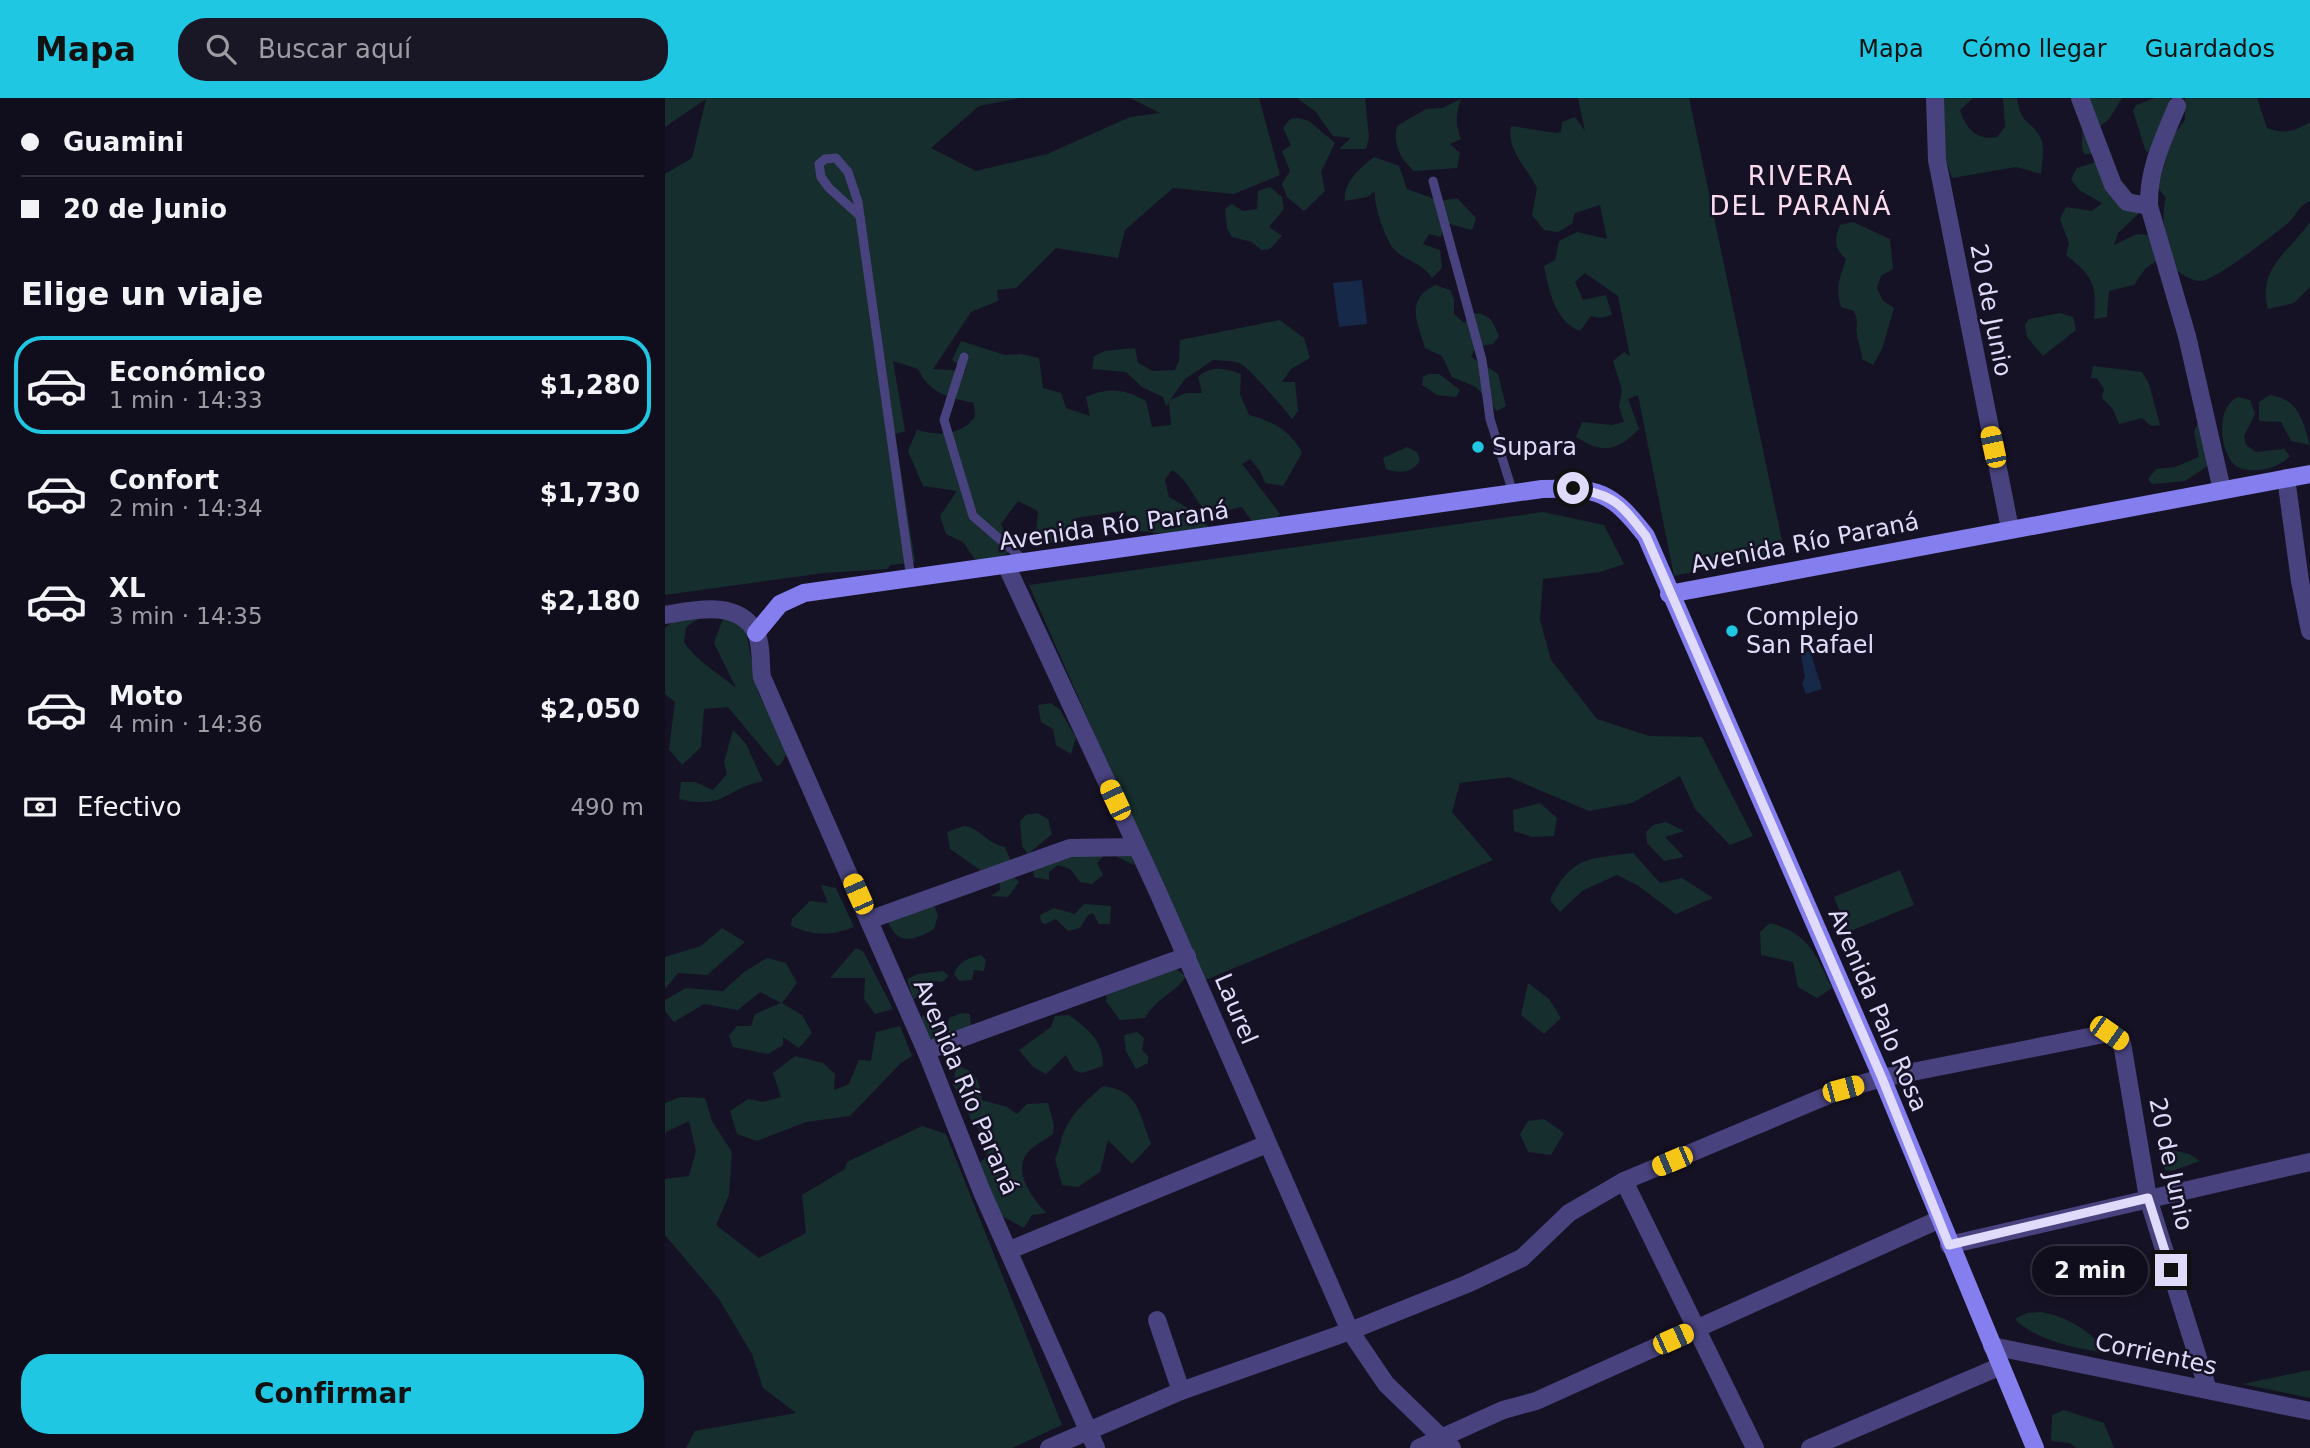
<!DOCTYPE html>
<html lang="es">
<meta charset="utf-8">
<style>
:root{--surface:#100e1c;--page:#191725;--text:#f1f3f6;--muted:#9c9ca3;--line:#302e3b;--accent:#1fc7e2}
body{margin:0;font-family:"DejaVu Sans",sans-serif;background:var(--page);color:var(--text);height:100vh;display:flex;flex-direction:column;font-size:26px;white-space:nowrap}
*{box-sizing:border-box;margin:0}
p{font-size:23px;color:var(--muted)}
.icon{flex:none;width:38px;height:38px;fill:none;stroke:currentColor;stroke-width:2;stroke-linecap:round;stroke-linejoin:round}
.map{position:relative;flex:1;overflow:hidden}
.details{display:flex;flex-direction:column;background:var(--surface);width:665px}
.details>*{flex:none}
.banner{display:grid;align-content:center;height:154px;padding:0 21px;background:var(--surface)}
.end{position:absolute;width:32px;height:32px;margin:-16px;border:9px solid #e0dbfa;background:#111;box-shadow:0 0 0 4px #111}
.from{border-radius:50%}
.bubble{position:absolute;height:49px;border-radius:24px;background:var(--surface);box-shadow:0 4px 10px #0003,0 0 0 2px var(--line);font-size:23px;font-weight:800;line-height:49px;text-align:center}
.car{position:absolute;width:21px;height:42px;margin:-21px -10px;border-radius:9px;box-shadow:0 0 5px 2px #0007;background:linear-gradient(#f5c518 24%,#345 0 40%,#f5c518 0 76%,#345 0 86%,#f5c518 0)}
.banner b{display:flex;align-items:center;gap:24px;height:66px;font-size:26px}
.banner b+b{border-top:2px solid var(--line)}
.banner i{width:18px;height:18px;background:var(--text)}
ul{padding:0;list-style:none}
li{display:flex;align-items:center;gap:21px;height:98px;margin:0 14px 10px;padding:0 7px;border:4px solid transparent;border-radius:28px}
li div{flex:1}
li b{display:block;font-size:26px}
li em{font-style:normal;font-weight:800}
li.current{border-color:var(--accent)}
li>.icon{width:63px;height:63px;stroke-width:1.5}
h2{padding:0 21px;font-size:32px;line-height:84px}
.pay{display:flex;align-items:center;gap:18px;height:77px;padding:0 21px;font-size:26px}
.pay p{margin-inline-start:auto}
.action{display:flex;gap:14px;margin-top:auto;padding:14px 21px}
.action a{flex:1;height:80px;border-radius:28px;background:var(--accent);color:#111;font-size:28px;font-weight:800;line-height:80px;text-align:center}
header{display:flex;align-items:center;gap:42px;box-sizing:border-box;height:98px;padding:0 35px;background:var(--accent);color:#111}
header strong{font-size:33px}
nav{display:flex;gap:38px;margin-inline-start:auto;font-size:24px}
.search{width:490px;height:63px;background:var(--page);display:flex;align-items:center;gap:18px;box-sizing:border-box;padding:0 24px;border-radius:28px;color:var(--muted);font-size:26px}
main{display:flex;flex:1;min-height:0}
.map>svg:first-child{display:block}
</style>
<header>
<strong>Mapa</strong>
<div class="search"><svg class="icon" aria-label="search" viewBox="0 0 24 24"><circle cx="10" cy="10" r="6"/><path d="M15 15l6 6"/></svg>Buscar aquí</div>
<nav><a>Mapa</a><a>Cómo llegar</a><a>Guardados</a></nav>
</header>
<main>
<section class="details">
<div class="banner">
<b><i class="from"></i>Guamini</b>
<b><i></i>20 de Junio</b>
</div>
<h2>Elige un viaje</h2>
<ul>
<li class="current"><svg class="icon" aria-label="car" viewBox="0 0 24 24"><path d="M5 17H2v-5l4-1 3-4h7l3 4 3 1v5h-3M9 17h6M6 11h13"/><circle cx="7" cy="17" r="2"/><circle cx="17" cy="17" r="2"/></svg><div><b>Económico</b><p>1 min · 14:33</p></div><em>$1,280</em></li>
<li><svg class="icon" aria-label="car" viewBox="0 0 24 24"><path d="M5 17H2v-5l4-1 3-4h7l3 4 3 1v5h-3M9 17h6M6 11h13"/><circle cx="7" cy="17" r="2"/><circle cx="17" cy="17" r="2"/></svg><div><b>Confort</b><p>2 min · 14:34</p></div><em>$1,730</em></li>
<li><svg class="icon" aria-label="car" viewBox="0 0 24 24"><path d="M5 17H2v-5l4-1 3-4h7l3 4 3 1v5h-3M9 17h6M6 11h13"/><circle cx="7" cy="17" r="2"/><circle cx="17" cy="17" r="2"/></svg><div><b>XL</b><p>3 min · 14:35</p></div><em>$2,180</em></li>
<li><svg class="icon" aria-label="car" viewBox="0 0 24 24"><path d="M5 17H2v-5l4-1 3-4h7l3 4 3 1v5h-3M9 17h6M6 11h13"/><circle cx="7" cy="17" r="2"/><circle cx="17" cy="17" r="2"/></svg><div><b>Moto</b><p>4 min · 14:36</p></div><em>$2,050</em></li>
</ul>
<div class="pay"><svg class="icon" aria-label="cash" viewBox="0 0 24 24"><path d="M3 7h18v10H3z"/><circle cx="12" cy="12" r="2"/></svg>Efectivo<p>490 m</p></div>
<div class="action"><a>Confirmar</a></div>
</section>
<div class="map">
<svg width="1645" height="1350" viewBox="0 0 1645 1350">
<rect width="100%" height="100%" fill="#161225"/>
<!-- green -->
<g fill="#162e2e">
<path d="M0 0H356L314 8 266 50 311 73 382 56 465 19 495 15 465 0H594L615 77 569 96 508 90 460 132 453 160 391 150 351 190 332 192 333 203 306 214 268 271 302 273 287 262 296 243 340 257 356 256 374 260 378 290 396 295 401 310 425 318 421 299C445 289 459 291 481 303L487 329 506 327 504 305 501 308 498 299 477 289 461 274 427 271 429 258 440 253 470 250 473 265 488 273 510 272 514 263 515 242 615 222 639 240 645 260 626 271 617 284H630L633 313 627 321C619 310 586 272 576 266 569 262 556 263 548 262L520 281 505 302 521 295H537L533 279C546 267 560 270 576 276L575 296 584 317C609 324 625 332 637 355L618 388 600 385 595 373 585 361 577 366 615 416 603 431 593 432 577 409 544 416C527 401 527 385 507 372L500 382 504 399 523 410 544 429 533 435 511 437 475 433 458 413 411 420 391 444 378 446 371 437 373 413 353 403 336 426 346 452 328 466 309 460 298 444 281 436 275 418 292 393 258 388 243 353 252 332C274 338 295 338 310 319L309 305C284 300 264 295 253 271L228 263 240 333 230 336 250 464 226 467 222 471 159 475 0 497V76L27 60 41 1 0 29Z"/>
<path d="M632 0H700L704 39 701 51H674L686 40 668 38 651 14Z"/>
<path d="M913 0H1024L1119 452 1009 478 973 297 963 301 974 331C951 354 939 356 911 339L917 324 947 327 959 324 954 309 957 292 948 263 959 254 965 258 953 198 920 175 910 184 918 202 941 197 947 217 935 220 926 218 915 233C890 223 884 193 879 168L890 162 894 143 912 134 942 141 935 107 910 115 907 126 893 134 879 132 867 117 872 90C863 71 841 52 846 28L891 35 896 34 897 24 910 19 920 33Z"/>
<path d="M1277 0H1308L1295 12C1301 31 1312 43 1332 39L1340 29 1338 0H1352C1356 27 1363 20 1374 37 1381 48 1377 64 1376 76L1351 69 1287 80 1279 55Z"/>
<path d="M1418 0H1457L1444 21 1434 29 1432 56H1419L1417 50Z"/>
<path d="M1490 0H1504L1510 4 1488 52 1481 54 1468 13 1471 7Z"/>
<path d="M1520 0H1592L1602 30C1619 36 1629 34 1645 24V103C1635 106 1630 119 1622 126 1608 137 1548 184 1535 183 1526 183 1517 176 1510 171L1497 138C1501 124 1496 114 1501 100L1493 90 1505 42 1520 22Z"/>
<path d="M796 1C791 15 790 27 796 41L785 46 795 55 792 70 749 73C735 60 728 47 732 28L761 11 777 10Z"/>
<path d="M633 20 644 23 670 45 656 74 660 93 639 113 622 99 617 86 625 73 617 53 626 47 618 30 625 21Z"/>
<path d="M709 59 734 68 742 91 775 103 792 100 811 120 807 132 780 125 776 139 764 136 758 146 775 152 777 170 767 180C757 164 739 163 728 150 720 140 708 105 710 93L702 99 680 103C678 84 695 70 709 59Z"/>
<path d="M1437 62 1471 102 1473 116 1453 135 1449 147 1472 136 1485 137 1491 163 1480 171 1469 187 1444 193 1442 219 1429 221C1432 186 1428 178 1401 157L1404 145 1395 121 1401 109 1427 113 1437 105 1414 92 1406 81 1412 70Z"/>
<path d="M605 89 617 99 619 111 604 129 617 138 605 151 596 152 587 144 567 139 562 130 560 111 567 106 578 113 592 111 593 93Z"/>
<path d="M1188 124 1225 141 1228 171 1216 178 1212 190 1218 203 1229 210 1217 251 1208 267 1197 261C1197 251 1193 246 1192 237 1190 227 1195 226 1189 213L1176 209C1170 189 1175 180 1181 161 1169 150 1169 142 1175 127Z"/>
<path d="M1645 124V189L1629 205 1603 211C1592 169 1624 155 1645 124Z"/>
<path d="M770 187 785 192 789 201V216L799 225 810 215C826 216 828 225 834 238L828 246 811 249 806 259 833 276 841 308 832 313 811 289 787 279 777 258 760 250C752 222 740 203 770 187Z"/>
<path d="M1395 215 1408 219 1411 232 1378 258 1362 239 1360 227 1364 221Z"/>
<path d="M1428 268 1477 274 1484 286 1495 327 1486 328 1477 320 1454 326 1448 311 1437 300 1439 291 1432 280H1426Z"/>
<path d="M763 276H774L795 292 791 299 772 297 757 287 758 279Z"/>
<path d="M1605 297C1635 302 1637 322 1645 347L1626 343 1616 324 1594 323V304Z"/>
<path d="M1573 299 1585 302 1590 316 1579 338 1581 347 1591 354 1619 351 1625 358C1615 371 1578 380 1566 363 1555 347 1551 309 1573 299Z"/>
<path d="M1534 322 1547 365 1520 383 1487 386 1483 381 1491 371 1510 369 1534 359 1529 334Z"/>
<path d="M742 349 752 354 755 362C748 375 735 376 721 371L718 360Z"/>
<path d="M878 414 939 427 959 466 935 474 878 481 875 522 886 562 932 621 984 638 1037 639 1088 738 1065 747 1030 711 1015 678 967 705 924 713 844 679 795 685 787 714 828 762 538 883 364 487Z"/>
<path d="M47 512 21 529 19 544C29 561 55 576 71 590L49 545 60 515 79 524 93 594 123 653 116 666 112 668 63 609 39 611 36 649 17 667 4 651 10 604 0 596V530L7 524Z"/>
<path d="M386 605 395 612 411 640 406 656 391 647 388 631 376 624 373 607Z"/>
<path d="M68 632 81 646 98 683C59 691 61 712 14 701L16 684H30L48 692 62 676 59 664Z"/>
<path d="M875 705 892 720 889 738 867 739 849 733 848 712Z"/>
<path d="M372 715 383 721 387 736 363 756 357 748 355 723 361 717Z"/>
<path d="M1001 724 1019 733 1000 739 1019 759 999 763 982 745 981 734 988 727Z"/>
<path d="M299 728C316 730 322 746 340 749L346 764 342 772 354 784 343 799 326 798 335 792 334 775 321 776 285 751 282 734Z"/>
<path d="M466 752 469 767 442 754 432 765 438 777 427 786 415 784 405 771 393 767 384 774V782L369 779 366 760Z"/>
<path d="M968 755 995 785 1017 780 1048 800 1011 816 972 787 952 777 917 793 895 814 885 802C907 758 923 761 968 755Z"/>
<path d="M1235 772 1249 807 1183 834 1169 799Z"/>
<path d="M156 787 171 790 189 829C165 838 150 838 126 828L127 821 145 803 163 805Z"/>
<path d="M267 800 273 818 269 831C244 846 229 846 220 816Z"/>
<path d="M419 806 446 808 445 826H434L428 815 423 817 415 830 403 833 391 821 380 826 376 824 375 817 389 810 410 816Z"/>
<path d="M1105 825C1144 836 1150 855 1167 890L1152 900 1133 889 1128 864 1096 857 1095 834Z"/>
<path d="M57 830 80 844 42 877 13 875 0 891V859L36 848Z"/>
<path d="M191 850 198 853 228 911 210 916 199 901 200 880H165Z"/>
<path d="M316 857 321 862 319 873 309 872 307 882 294 883 289 876C293 864 305 859 316 857Z"/>
<path d="M102 860 121 865 132 885 117 905 137 917 147 935 134 950 118 939V947L103 956 68 949 64 938 72 928H86L90 916 116 905 95 894 73 912 39 906 9 924 0 913V902L21 890 58 893 79 874Z"/>
<path d="M507 868 521 878C509 897 494 897 480 920L455 922 441 903 442 892Z"/>
<path d="M278 873 284 878 277 884 270 883 262 894 248 901 242 881 253 876Z"/>
<path d="M863 885 884 901 896 920 879 936 856 917Z"/>
<path d="M297 915 305 916 306 932 298 936 291 932 275 942 265 941 256 932 257 917 275 928H282L284 920Z"/>
<path d="M404 917C424 933 438 941 438 968L417 975 409 972 401 957 381 976 368 969 354 952 386 929 390 918Z"/>
<path d="M235 928 247 958 236 965 185 1018 141 1024 92 1043 72 1036 65 1013 83 1001 98 1004 116 999 108 975 130 958 158 965 170 976 169 992 184 986 194 962 206 963 211 934Z"/>
<path d="M472 934 479 940 477 952 483 958V965L471 971 461 953 459 937Z"/>
<path d="M291 968C311 972 315 983 317 1002L342 1009 352 1016 362 1006 383 1005 389 1027 388 1036C381 1041 371 1046 365 1052 345 1072 367 1099 381 1115L367 1117 359 1130 337 1118 309 1070 321 1059 324 1042 306 1023 299 1000 288 988Z"/>
<path d="M438 988C474 992 474 1016 486 1046L467 1066 443 1042 435 1074 413 1089 397 1087 390 1061C395 1050 396 1039 401 1029 410 1012 423 1001 438 988Z"/>
<path d="M15 999 40 1000 47 1023 67 1054 64 1097 51 1127 94 1160 141 1135 137 1097 180 1071 182 1064 257 1028 281 1036 397 1327 347 1350H21L30 1333 131 1315 98 1290 87 1256 54 1201 0 1137V1081L24 1078 31 1053 24 1023 1 1034 0 1039V1005Z"/>
<path d="M879 1021 899 1035 886 1057 863 1054 855 1036 863 1023Z"/>
<path d="M1498 1050 1524 1056 1535 1063 1507 1073 1500 1072 1494 1054Z"/>
<path d="M1376 1214C1401 1218 1428 1234 1441 1255 1413 1251 1371 1243 1350 1221L1362 1215Z"/>
<path d="M1645 1271V1300L1578 1286 1645 1272Z"/>
<path d="M1399 1312 1439 1325 1449 1350H1411L1405 1345 1386 1343 1387 1317Z"/>
</g>
<!-- water -->
<g fill="#172949">
<path d="M697 182 702 226 674 229 668 185Z"/>
<path d="M1145 553 1157 591 1141 596 1137 585 1140 580 1136 556Z"/>
</g>
<g fill="none" stroke-linecap="round" stroke-linejoin="round">
<!-- service -->
<g stroke="#48437e" stroke-width="9">
<path d="M768 83 817 262 825 321 848 395"/>
<path d="M195 118 164 90 156 79 154 66 160 61 171 60 183 74 193 104 246 481"/>
<path d="M299 259 279 322 308 418 359 462"/>
</g>
<!-- minor -->
<g stroke="#48437e" stroke-width="18">
<path d="M1270 0 1272 62 1345 431"/>
<path d="M1415 0 1448 87 1462 104 1484 108"/>
<path d="M1512 8C1498 42 1483 71 1484 108L1522 238 1557 392"/>
<path d="M1621 380 1635 483 1645 533"/>
<path d="M342 469 492 792 685 1233 721 1286 787 1350"/>
<path d="M0 517C29 512 74 501 91 535 97 546 95 567 97 579L261 953 317 1094 431 1350"/>
<path d="M204 822 405 750 472 749"/>
<path d="M261 953 522 858"/>
<path d="M959 1083 1090 1350"/>
<path d="M1284 1147 1645 1064"/>
<path d="M345 1152 602 1046"/>
<path d="M492 1222 516 1293"/>
<path d="M1327 1248 1645 1313"/>
<path d="M384 1350 516 1293 685 1233 802 1186 857 1160 904 1115 959 1083 1178 991 1217 980 1444 935 1457 945 1483 1100 1543 1292"/>
<path d="M754 1350 838 1312 871 1303 1273 1122"/>
<path d="M1145 1350 1336 1268"/>
</g>
<!-- secondary -->
<g stroke="#857eee" stroke-width="18">
<path d="M1004 496 1645 376"/>
<path d="M91 535 115 506 139 495 877 391C933 389 946 393 981 438L1217 980 1370 1350"/>
</g>
</g>
<g fill="none" stroke-linecap="round" stroke-linejoin="round">
<!-- route -->
<path stroke="#e0dbfa" stroke-width="9" d="M908 390C950 397 956 406 981 438L1217 980 1284 1147 1483 1100 1506 1172"/>
</g>
<!-- markers -->
<g fill="#1fc7e2" stroke="#161225" stroke-width="2.5">
<circle cx="813" cy="349" r="7"/>
<circle cx="1067" cy="533" r="7"/>
</g>
<g text-anchor="middle" stroke-width="5" stroke-linejoin="round" paint-order="stroke">
<!-- street labels -->
<g font-size="24" fill="#e0dbfa" stroke="#161225">
<text transform="translate(1326 212) rotate(79)" y="8">20 de Junio</text>
<text transform="translate(449 428) rotate(-8)" y="8">Avenida Río Paraná</text>
<text transform="translate(1140 445) rotate(-11)" y="8">Avenida Río Paraná</text>
<text transform="translate(571 911) rotate(67)" y="8">Laurel</text>
<text transform="translate(1213 912) rotate(67)" y="8">Avenida Palo Rosa</text>
<text transform="translate(301 989) rotate(67)" y="8">Avenida Río Paraná</text>
<text transform="translate(1506 1066) rotate(78)" y="8">20 de Junio</text>
<text transform="translate(1491 1256) rotate(12)" y="8">Corrientes</text>
</g>
<!-- poi labels -->
<g font-size="24" fill="#e0dbfa" stroke="#161225" text-anchor="start">
<text x="827" y="357">Supara</text>
<text x="1081" y="527">Complejo<tspan x="1081" dy="28">San Rafael</tspan></text>
</g>
<!-- neighbourhood labels -->
<g font-size="26" letter-spacing="2" fill="#fbdcee" stroke="#161225">
<text x="1136" y="87">RIVERA<tspan x="1136" dy="30">DEL PARANÁ</tspan></text>
</g>
</g>
</svg>
<i class="end from" style="left:908px;top:390px"></i>
<i class="end" style="left:1506px;top:1172px"></i>
<div class="bubble" style="left:1367px;top:1148px;width:116px">2 min</div>
<i class="car" style="left:1328px;top:349px;rotate:348deg"></i>
<i class="car" style="left:450px;top:702px;rotate:335deg"></i>
<i class="car" style="left:193px;top:796px;rotate:336deg"></i>
<i class="car" style="left:1444px;top:935px;rotate:125deg"></i>
<i class="car" style="left:1178px;top:991px;rotate:75deg"></i>
<i class="car" style="left:1007px;top:1063px;rotate:247deg"></i>
<i class="car" style="left:1008px;top:1241px;rotate:66deg"></i>
</div>
</main>
